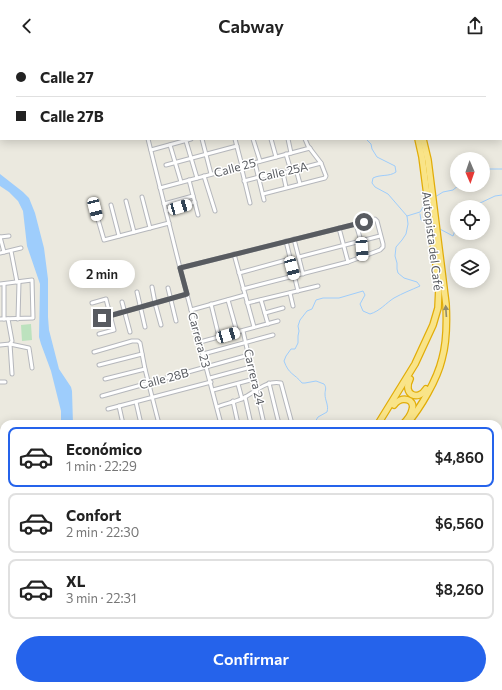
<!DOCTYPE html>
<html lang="es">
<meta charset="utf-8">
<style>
:root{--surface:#fff;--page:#f6f6f6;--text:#222;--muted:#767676;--line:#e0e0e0;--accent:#2563eb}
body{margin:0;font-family:Commissioner,sans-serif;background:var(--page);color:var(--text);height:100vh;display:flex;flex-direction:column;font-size:15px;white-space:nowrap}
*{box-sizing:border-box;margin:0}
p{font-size:13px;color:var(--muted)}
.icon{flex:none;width:22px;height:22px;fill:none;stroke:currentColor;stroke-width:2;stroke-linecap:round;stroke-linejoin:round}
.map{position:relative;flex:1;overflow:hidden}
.panel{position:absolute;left:0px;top:368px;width:502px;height:270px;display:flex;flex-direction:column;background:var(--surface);border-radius:12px 12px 0 0;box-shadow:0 2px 10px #0003}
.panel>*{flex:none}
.guide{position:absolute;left:0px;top:0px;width:502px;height:88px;box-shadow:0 2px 10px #0003;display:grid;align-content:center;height:88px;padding:0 16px;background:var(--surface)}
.needle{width:26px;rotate:178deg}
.controls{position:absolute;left:450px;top:100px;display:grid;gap:8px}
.controls a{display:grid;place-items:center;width:40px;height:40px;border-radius:50%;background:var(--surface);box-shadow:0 2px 10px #0003;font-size:20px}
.end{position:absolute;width:18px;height:18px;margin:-9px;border:5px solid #585b60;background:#fff;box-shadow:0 0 0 2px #fff}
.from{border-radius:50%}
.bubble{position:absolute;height:28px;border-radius:14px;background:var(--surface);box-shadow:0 2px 10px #0003;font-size:13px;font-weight:600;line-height:28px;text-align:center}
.car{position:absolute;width:12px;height:24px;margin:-12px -6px;border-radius:5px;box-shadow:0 0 3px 1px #0007;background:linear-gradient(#fff 24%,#345 0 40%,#fff 0 76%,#345 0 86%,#fff 0)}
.guide b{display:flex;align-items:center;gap:14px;height:38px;font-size:15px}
.guide b+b{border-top:1px solid var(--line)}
.guide i{width:10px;height:10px;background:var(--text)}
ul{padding:7px 0 0;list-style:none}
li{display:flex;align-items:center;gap:12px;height:60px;margin:0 8px 6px;padding:0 8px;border:2px solid var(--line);border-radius:8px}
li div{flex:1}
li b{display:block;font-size:15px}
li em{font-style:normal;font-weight:600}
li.selected{border-color:var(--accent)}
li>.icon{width:36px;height:36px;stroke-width:1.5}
.cta{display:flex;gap:8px;margin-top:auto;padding:8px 16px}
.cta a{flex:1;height:46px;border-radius:24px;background:var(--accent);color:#fff;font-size:16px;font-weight:600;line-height:46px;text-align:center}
header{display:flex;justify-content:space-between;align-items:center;height:52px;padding:0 16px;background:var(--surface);font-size:18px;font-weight:600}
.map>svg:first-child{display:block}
</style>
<header><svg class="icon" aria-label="back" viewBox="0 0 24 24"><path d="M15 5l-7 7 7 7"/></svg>Cabway<svg class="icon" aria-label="share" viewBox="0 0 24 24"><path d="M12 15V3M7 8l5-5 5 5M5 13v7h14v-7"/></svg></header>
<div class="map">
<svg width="502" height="638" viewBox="0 0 502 638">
<rect width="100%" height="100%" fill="#ebe9df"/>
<!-- green -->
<path fill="#bce2be" d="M31 272 32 288 22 289 21 273Z"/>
<!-- water -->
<path fill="#9ecdfc" d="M0 122 23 140 29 146 35 161 44 196 48 227V265L49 278 59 317 71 335 72 339 73 372H61V359L51 319 41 292 39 285 40 232 27 194 23 159 18 149 9 140 0 134Z"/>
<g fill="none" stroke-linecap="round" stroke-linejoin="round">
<!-- stream -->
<g stroke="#9ecdfc" stroke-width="1">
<path d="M354 0V1"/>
<path d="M483 117H502"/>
<path d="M435 145 443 140 453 138 459 133"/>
<path d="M461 155V153L478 152 495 144 502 143"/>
<path d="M420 162 421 168 428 172"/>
<path d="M407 164 420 160 426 151"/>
<path d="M438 176 453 184 457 173"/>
<path d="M316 372 315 370 318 365 327 360C329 353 325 349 325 342 325 338 327 336 324 332L316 329 305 331H302C294 321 289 323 284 309L286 304 291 297H295L298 291V284L299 279 298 274 300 268 307 259 312 257 316 248 323 246H339L363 239 365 243 360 252 363 259 370 262C380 259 386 251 394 246 403 241 411 238 420 234L417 230 404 226 398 221 397 217V211L395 204 396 195 402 188 406 182 408 172 407 164 388 142 375 135 372 131 373 126C381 122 389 125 396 120L395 114 377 105 372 97 371 92 366 87"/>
<path d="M498 448 502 443"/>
<path d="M355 638 359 634"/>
</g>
<!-- street casing -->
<g stroke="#b5b7bc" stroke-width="5">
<g id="street">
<path d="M126 0 127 1"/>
<path d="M186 0V1"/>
<path d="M207 0 208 1"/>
<path d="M224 0V1"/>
<path d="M249 0V1"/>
<path d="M258 0V1"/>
<path d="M277 0V1"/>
<path d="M304 0V1"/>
<path d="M321 0V1"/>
<path d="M117 1 121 0"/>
<path d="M166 1 170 0"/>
<path d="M239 1 241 0"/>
<path d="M148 87 180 216 221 372"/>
<path d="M202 87 211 122"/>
<path d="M235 87 242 114"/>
<path d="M253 87 260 109"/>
<path d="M271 87 276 105"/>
<path d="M288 87 291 101"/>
<path d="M186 89 197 126"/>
<path d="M170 93 181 130"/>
<path d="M151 98 191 87"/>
<path d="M286 102 291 119"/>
<path d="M255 111 264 148"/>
<path d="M166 113 237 94"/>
<path d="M241 114 250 151"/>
<path d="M296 117 300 132"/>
<path d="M283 121 286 135"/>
<path d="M204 124 215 159"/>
<path d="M189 128 198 163"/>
<path d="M244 129 282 119 283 121 321 111"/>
<path d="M160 136 310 96"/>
<path d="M263 142 325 126 326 124 321 111 308 94 305 87"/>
<path d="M142 145 150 176"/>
<path d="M126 149 134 180"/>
<path d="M164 152 193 144"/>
<path d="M111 153 119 184"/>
<path d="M95 157 104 188 169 171"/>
<path d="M166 159 195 150"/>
<path d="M356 172 361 189 362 205"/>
<path d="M339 176 348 210"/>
<path d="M0 185 4 200"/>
<path d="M0 185 9 184"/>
<path d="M294 187 303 222"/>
<path d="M286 189 298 239"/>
<path d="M11 199 17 230"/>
<path d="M0 201 21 196"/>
<path d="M234 202 254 275"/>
<path d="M299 205 380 184"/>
<path d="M180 216 372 168 375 167 377 169 383 192V195L380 198 348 210 243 237"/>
<path d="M239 221 290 207"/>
<path d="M0 232 32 228 33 266 0 267"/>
<path d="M152 235 155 251 161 273"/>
<path d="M168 236 176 269"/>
<path d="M137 240 145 275"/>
<path d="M290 241 293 254"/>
<path d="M228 248 237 280"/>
<path d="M261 248 268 272"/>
<path d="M122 250 130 280"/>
<path d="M92 251 106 247 114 278 99 282"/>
<path d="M247 251 318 234"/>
<path d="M211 252 219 285"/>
<path d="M191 258 245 243"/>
<path d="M265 261 283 256"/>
<path d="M4 267V232"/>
<path d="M8 267 12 289 10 292 12 322"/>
<path d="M18 267 19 230"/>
<path d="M94 268 187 242"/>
<path d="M243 279 264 372"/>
<path d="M200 290 278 269"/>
<path d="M0 293 10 292 29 296 32 316"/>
<path d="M94 300 132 289H138L140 291 145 317 159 372"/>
<path d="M203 302 273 283"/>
<path d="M99 313 142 302"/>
<path d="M210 326 251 315"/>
<path d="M105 327 145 317"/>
<path d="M0 330H5"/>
<path d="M269 331 279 372"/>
<path d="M238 332 242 347"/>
<path d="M213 338 254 327"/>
<path d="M102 344 249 303"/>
<path d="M245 345 251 372"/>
<path d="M233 349 238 372"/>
<path d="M136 350 141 372"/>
<path d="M119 354 123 372"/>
<path d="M217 355C225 352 234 350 241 347 255 341 265 328 281 331L292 372"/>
<path d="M108 357 211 330"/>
<path d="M215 372 221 370"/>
<path d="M0 484 4 483"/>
<path d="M0 559H1"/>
<path d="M498 615H501L502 614"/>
<path d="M0 634 16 638"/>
<path d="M397 638 399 634"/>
</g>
</g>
<!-- highway casing -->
<g stroke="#e2ad08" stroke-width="8">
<g id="highway">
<path d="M391 0 392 1"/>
<path d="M397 0V1"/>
<path d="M410 327C402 342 418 350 426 337"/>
<path d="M394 353C401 343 416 347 412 358 411 363 407 368 403 372"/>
<path d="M378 372 415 312 433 273 438 256 439 235 422 105 418 87"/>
<path d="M407 372C421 355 437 328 442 307 447 289 447 271 446 252L428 108 423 87"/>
<path d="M166 638 170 634"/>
<path d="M173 638 176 634"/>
</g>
</g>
<!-- street -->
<use href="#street" stroke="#fff" stroke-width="3"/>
<!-- highway -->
<use href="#highway" stroke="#f9e488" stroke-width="5.5"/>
</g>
<!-- one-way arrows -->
<defs><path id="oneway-solid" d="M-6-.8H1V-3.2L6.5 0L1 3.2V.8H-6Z"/></defs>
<use fill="#908b6e" href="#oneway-solid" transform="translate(446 259) rotate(-94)"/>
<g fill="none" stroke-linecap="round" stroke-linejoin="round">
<!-- route -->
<path stroke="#585b60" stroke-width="5" d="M102 266 187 242 180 216 364 170"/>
</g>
<g text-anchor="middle" stroke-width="3" stroke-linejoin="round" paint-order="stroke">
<!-- street labels -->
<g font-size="12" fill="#585b60" stroke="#fff">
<text transform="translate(235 116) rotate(-15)" y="4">Calle 25</text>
<text transform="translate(283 120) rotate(-13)" y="4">Calle 25A</text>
<text transform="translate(432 189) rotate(83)" y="4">Autopista del Café</text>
<text transform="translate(199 288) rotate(75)" y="4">Carrera 23</text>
<text transform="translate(254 325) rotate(77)" y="4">Carrera 24</text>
<text transform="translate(164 327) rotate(-15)" y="4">Calle 28B</text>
</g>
</g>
</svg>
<div class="controls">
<a><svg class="needle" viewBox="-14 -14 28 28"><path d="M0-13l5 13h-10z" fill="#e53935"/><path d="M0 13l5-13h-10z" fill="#767676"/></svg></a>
<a><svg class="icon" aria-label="locate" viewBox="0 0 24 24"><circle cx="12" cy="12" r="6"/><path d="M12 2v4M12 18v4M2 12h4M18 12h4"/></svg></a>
<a><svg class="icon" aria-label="layers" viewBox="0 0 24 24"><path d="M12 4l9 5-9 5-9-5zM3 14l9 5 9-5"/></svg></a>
</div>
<i class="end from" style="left:364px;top:170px"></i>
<i class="end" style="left:102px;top:266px"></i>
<div class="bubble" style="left:69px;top:208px;width:66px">2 min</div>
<i class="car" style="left:180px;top:155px;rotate:74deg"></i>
<i class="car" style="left:95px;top:157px;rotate:166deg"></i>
<i class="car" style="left:362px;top:197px;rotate:176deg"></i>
<i class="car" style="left:292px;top:216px;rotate:165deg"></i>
<i class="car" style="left:228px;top:283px;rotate:74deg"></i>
<div class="guide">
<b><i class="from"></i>Calle 27</b>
<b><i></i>Calle 27B</b>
</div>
<section class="panel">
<ul>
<li class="selected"><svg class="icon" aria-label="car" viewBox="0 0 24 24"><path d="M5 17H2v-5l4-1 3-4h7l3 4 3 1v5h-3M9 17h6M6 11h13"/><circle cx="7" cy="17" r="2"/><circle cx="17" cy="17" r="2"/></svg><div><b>Económico</b><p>1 min · 22:29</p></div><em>$4,860</em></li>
<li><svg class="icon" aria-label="car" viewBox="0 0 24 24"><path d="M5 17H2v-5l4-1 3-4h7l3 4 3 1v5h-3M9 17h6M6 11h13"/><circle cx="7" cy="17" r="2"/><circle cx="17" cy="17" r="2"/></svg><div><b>Confort</b><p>2 min · 22:30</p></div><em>$6,560</em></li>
<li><svg class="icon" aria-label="car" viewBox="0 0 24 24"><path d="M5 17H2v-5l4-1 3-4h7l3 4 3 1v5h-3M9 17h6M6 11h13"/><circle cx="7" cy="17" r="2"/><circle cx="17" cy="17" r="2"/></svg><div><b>XL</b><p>3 min · 22:31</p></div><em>$8,260</em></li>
</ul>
<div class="cta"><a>Confirmar</a></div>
</section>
</div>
